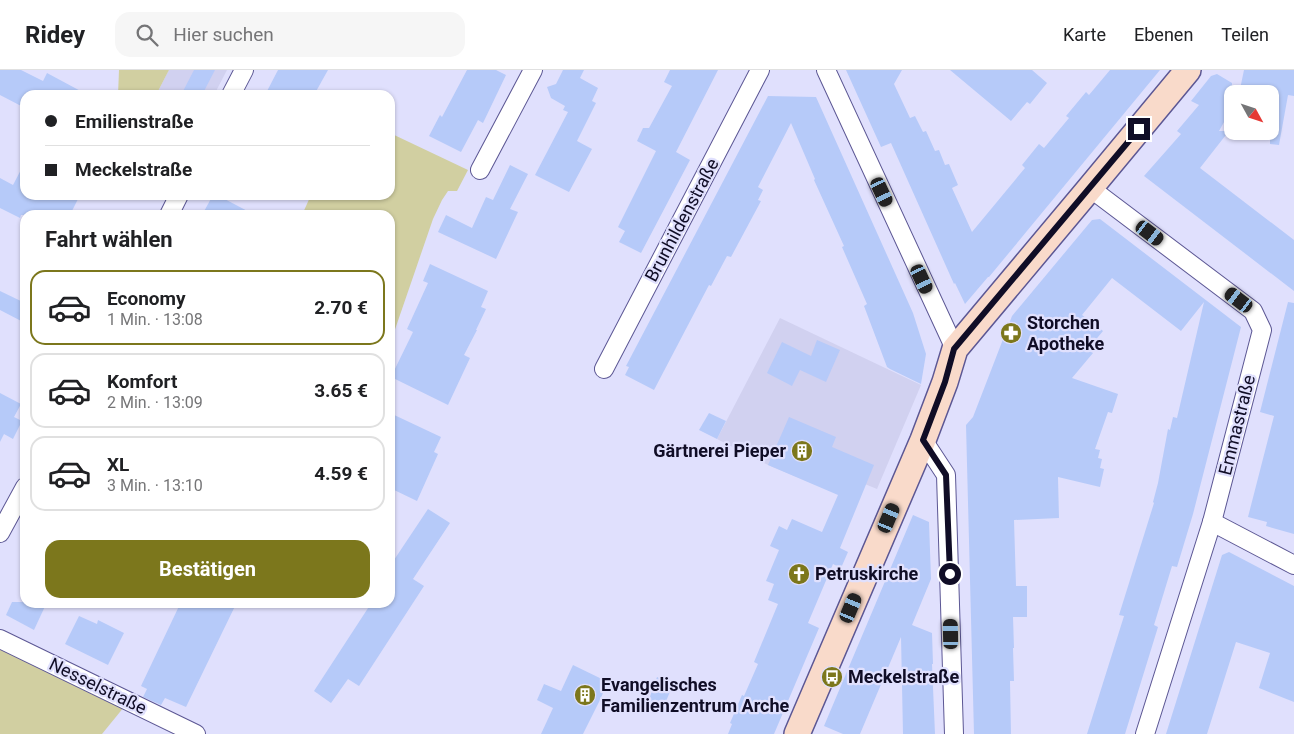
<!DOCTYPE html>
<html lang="de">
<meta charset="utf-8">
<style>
:root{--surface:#fff;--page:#f6f6f6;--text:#202124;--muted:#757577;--line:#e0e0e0;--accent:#7c771c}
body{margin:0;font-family:Roboto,sans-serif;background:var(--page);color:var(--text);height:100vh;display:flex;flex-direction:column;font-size:19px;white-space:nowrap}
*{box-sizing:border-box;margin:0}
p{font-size:16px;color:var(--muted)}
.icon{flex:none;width:28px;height:28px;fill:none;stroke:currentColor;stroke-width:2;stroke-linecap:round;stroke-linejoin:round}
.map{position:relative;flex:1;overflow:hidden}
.details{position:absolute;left:20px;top:140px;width:375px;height:398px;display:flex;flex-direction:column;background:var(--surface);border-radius:15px;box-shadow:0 1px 4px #0004}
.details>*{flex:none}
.guide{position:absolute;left:20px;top:20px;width:375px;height:110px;border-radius:15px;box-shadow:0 1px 4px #0004;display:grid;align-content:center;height:110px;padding:0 25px;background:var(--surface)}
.needle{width:32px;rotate:130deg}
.tools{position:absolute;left:1224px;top:15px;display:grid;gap:10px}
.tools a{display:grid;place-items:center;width:55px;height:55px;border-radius:10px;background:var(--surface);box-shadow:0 1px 4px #0004;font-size:25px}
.end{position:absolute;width:22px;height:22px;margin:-11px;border:6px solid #100d26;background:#fff;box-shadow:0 0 0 2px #fff}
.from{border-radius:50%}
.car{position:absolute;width:15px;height:30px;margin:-15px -8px;border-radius:6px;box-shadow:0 0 4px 1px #0007;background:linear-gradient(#222 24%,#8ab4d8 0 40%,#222 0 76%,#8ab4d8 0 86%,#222 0)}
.guide b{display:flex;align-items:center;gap:18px;height:48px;font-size:19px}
.guide b+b{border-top:1px solid var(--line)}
.guide i{width:12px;height:12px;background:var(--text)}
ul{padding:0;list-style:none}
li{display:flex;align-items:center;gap:15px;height:75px;margin:0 10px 8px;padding:0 15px;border:2px solid var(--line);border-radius:15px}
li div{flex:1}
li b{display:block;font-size:19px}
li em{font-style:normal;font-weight:700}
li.active{border-color:var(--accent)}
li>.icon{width:45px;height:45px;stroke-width:1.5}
h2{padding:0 25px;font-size:22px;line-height:60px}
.primary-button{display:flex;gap:10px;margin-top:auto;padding:10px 25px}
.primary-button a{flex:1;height:58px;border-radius:15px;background:var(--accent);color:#fff;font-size:20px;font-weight:700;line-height:58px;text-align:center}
header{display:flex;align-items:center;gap:30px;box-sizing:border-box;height:70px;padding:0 25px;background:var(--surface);border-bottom:1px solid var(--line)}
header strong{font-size:24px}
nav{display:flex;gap:28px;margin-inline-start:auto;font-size:18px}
.search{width:350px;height:45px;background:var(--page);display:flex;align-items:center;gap:12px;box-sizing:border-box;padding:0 18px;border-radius:15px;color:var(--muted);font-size:19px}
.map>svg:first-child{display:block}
</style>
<header>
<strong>Ridey</strong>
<div class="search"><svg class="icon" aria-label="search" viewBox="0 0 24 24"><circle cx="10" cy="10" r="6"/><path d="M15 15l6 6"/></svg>Hier suchen</div>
<nav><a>Karte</a><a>Ebenen</a><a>Teilen</a></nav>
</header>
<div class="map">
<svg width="1294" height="664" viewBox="0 0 1294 664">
<rect width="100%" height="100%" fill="#e0e0fd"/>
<!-- built -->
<g fill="#d1d1f0">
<path d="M169 0H227L214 25H156Z"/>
<path d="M780 248 921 315 877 419 823 397 816 415 768 395 717 369Z"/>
</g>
<!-- green -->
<g fill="#d1cfa1">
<path d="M119 0H169L156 25H118Z"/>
<path d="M390 63 468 100 457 121H448L442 130 433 149 390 274V145H302L311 125H390Z"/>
<path d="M0 577 124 637 102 664H0Z"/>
</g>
<!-- building -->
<g fill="#b6caf9">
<path d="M0 0H21L43 11 47 3 88 25H25V38L0 25Z"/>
<path d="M194 0H215L202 25H181Z"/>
<path d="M278 0H328L314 25H265Z"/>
<path d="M467 0H496L506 5 483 53 478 50 461 82 429 66 440 45 442 47Z"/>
<path d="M563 0H584L580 8 598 18 592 31 596 33 577 71 592 79 569 122 535 105 568 42 563 40 565 36 551 28 547 17 556 14Z"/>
<path d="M670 0H718L676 82 690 90 641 183 619 172 625 161 618 157 656 81 637 71 643 58H649L672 16 664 12Z"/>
<path d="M846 0H902L894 14 910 48 915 46 923 62 926 61 935 81 939 80 945 95 949 94 958 115 952 118 972 162 1025 98 1022 95 1039 74 1044 78 1069 48 1066 46 1086 22 1089 25 1110 0H1160L989 207H988L965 234 955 213 954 214 891 73 881 77Z"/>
<path d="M950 0H1032L1047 13 1030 34 1027 32 1011 51Z"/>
<path d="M1244 0H1294V26L1288 25 1279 75 1270 74V24H1239Z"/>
<path d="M1217 4 1232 13V38L1219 61H1229L1200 98 1294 170V221L1144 106 1181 64 1177 61 1199 35 1191 31 1211 6Z"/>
<path d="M768 26 816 27 913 243 926 284 921 314 890 299 887 297 864 236 867 234 842 177 844 176 814 110 815 109 791 53 758 117 763 120 758 130 761 131 731 187 727 186 711 216 709 215 654 320 625 305 629 297 626 296Z"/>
<path d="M25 92V125H80L70 145H21L20 148 0 138V108L13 115Z"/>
<path d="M510 95 528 104 510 139 518 142 496 189 438 162 446 145 472 158 486 127 493 130Z"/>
<path d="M213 125H217L255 145H202Z"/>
<path d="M1100 149 1241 257 1193 444 1177 497 1172 496 1154 555 1158 557 1125 664H1087L1124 546 1119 545 1154 433 1153 432 1158 413 1168 359 1170 360 1173 347 1177 348 1204 232 1181 261 1112 208 1082 245 1103 261 1088 279 1093 283 1072 308 1118 324 1112 343 1108 342 1095 379 1100 380 1098 388 1102 389 1100 398 1104 399 1100 417 1058 407 1059 448 1014 450 1016 516H1027V547H1013L1014 578H1013L1014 611H1010L1011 664H974L966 355 973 347 1012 246 1092 150Z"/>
<path d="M430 194 488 221 481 237 486 239 476 260H477L464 285 470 288 448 335 391 307 413 262 407 259 428 213 423 211Z"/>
<path d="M0 221 25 233V253L0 240Z"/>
<path d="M1288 232 1294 233V464L1266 456 1267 452 1248 447 1274 346 1260 342Z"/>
<path d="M817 270 840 280 826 312 800 300 792 316 767 303 782 272 811 286Z"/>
<path d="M0 323 21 334 14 347 22 351 13 369 4 364 0 372Z"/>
<path d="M390 343 441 367 434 382 438 384 417 431 390 418Z"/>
<path d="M709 343 726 351 717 369 699 360Z"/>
<path d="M789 347 836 367 832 377 874 395 840 478 848 482 841 498 833 494 808 553 819 558 774 664H728L732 654 730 653 742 625 744 626 758 594 754 592 778 534 768 530 774 514 766 511 779 480 770 476 779 456 787 460 792 449 822 462 838 425 768 395Z"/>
<path d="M428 439 450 453 413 509 424 516 359 616 348 609 331 633 314 621 372 532H390V496Z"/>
<path d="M913 445 929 452 931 509 912 555 932 563 933 594H932L935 664H903L901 567 860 664H843L824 656Z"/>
<path d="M1229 482 1294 516V632L1259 618 1270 583 1236 572 1207 664H1166L1222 485Z"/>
<path d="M12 532H47L34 560 6 545Z"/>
<path d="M181 532H237L186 637 165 628 161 635 143 627 147 619 141 616Z"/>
<path d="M79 546 97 554 98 550 124 563 108 595 65 574Z"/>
<path d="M573 595 608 612 599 632 583 664H541L553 638 537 630 544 614 561 621Z"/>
<path d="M657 607 673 614 663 639 648 632Z"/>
</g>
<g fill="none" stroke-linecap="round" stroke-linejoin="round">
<!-- street casing -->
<g stroke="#5c5794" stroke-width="20">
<g id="street">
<path d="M826 0 955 279"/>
<path d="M231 25 244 0"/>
<path d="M480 100 533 0"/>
<path d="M1090 118 1253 241 1262 260 1212 452 1145 664"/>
<path d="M169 145 179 125"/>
<path d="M604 299 760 0"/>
<path d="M923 370 946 405 954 664"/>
<path d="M1212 452 1294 495"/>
<path d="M0 463 25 417"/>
<path d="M0 569 196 664"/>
</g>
</g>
<!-- secondary casing -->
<g stroke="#5c5794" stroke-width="28">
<path id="secondary" d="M797 664 923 370 945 312 955 279 1090 118 1188 0"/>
</g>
<!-- street -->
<use href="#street" stroke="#fff" stroke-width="18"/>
<!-- secondary -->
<use href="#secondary" stroke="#f9daca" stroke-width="25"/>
</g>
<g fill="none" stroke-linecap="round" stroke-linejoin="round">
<!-- route -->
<path stroke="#100d26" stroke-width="6" d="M950 504 946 405 923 370 945 312 954 279 1139 59"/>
</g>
<!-- icons -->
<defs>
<g id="pharmacy-disc" transform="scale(1.125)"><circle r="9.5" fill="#7c771c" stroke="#e0e0fd"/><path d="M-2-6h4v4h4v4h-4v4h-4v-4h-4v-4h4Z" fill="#fff"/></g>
<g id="building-disc" transform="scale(1.125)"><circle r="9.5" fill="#7c771c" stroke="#e0e0fd"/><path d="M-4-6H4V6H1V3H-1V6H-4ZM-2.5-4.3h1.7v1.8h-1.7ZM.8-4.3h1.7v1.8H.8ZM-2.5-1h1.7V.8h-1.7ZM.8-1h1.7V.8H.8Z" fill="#fff"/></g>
<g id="church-disc" transform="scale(1.125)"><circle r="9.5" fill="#7c771c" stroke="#e0e0fd"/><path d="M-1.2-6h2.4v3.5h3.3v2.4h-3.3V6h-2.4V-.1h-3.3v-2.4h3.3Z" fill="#fff"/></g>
<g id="bus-disc" transform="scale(1.125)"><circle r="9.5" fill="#7c771c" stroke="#e0e0fd"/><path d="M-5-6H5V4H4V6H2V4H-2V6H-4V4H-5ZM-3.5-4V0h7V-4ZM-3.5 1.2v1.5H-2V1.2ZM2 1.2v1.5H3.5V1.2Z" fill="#fff"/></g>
</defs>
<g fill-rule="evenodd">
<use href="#pharmacy-disc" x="1011" y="263"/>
<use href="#building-disc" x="802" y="381"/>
<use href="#church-disc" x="799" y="504"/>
<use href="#bus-disc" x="832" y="607"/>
<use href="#building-disc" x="585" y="625"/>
</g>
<g text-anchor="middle" stroke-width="4.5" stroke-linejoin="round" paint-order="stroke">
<!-- street labels -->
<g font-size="18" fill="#100d26" stroke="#e0e0fd">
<text transform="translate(682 150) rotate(-62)" y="6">Brunhildenstraße</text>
<text transform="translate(1237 355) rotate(-76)" y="6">Emmastraße</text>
<text transform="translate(98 616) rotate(26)" y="6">Nesselstraße</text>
</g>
<!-- poi labels -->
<g font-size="18" font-weight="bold" fill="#100d26" stroke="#e0e0fd" text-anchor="start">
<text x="1027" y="259">Storchen<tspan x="1027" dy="21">Apotheke</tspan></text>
<text x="786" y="387" text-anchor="end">Gärtnerei Pieper</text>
<text x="815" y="510">Petruskirche</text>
<text x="848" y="613">Meckelstraße</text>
<text x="601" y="621">Evangelisches<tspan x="601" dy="21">Familienzentrum Arche</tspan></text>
</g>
</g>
</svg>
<div class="tools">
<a><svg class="needle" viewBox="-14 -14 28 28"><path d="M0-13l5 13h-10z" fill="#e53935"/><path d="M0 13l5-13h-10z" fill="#757577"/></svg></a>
</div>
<i class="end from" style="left:950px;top:504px"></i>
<i class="end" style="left:1139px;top:59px"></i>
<i class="car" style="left:882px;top:122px;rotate:155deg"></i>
<i class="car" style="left:1150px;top:163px;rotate:127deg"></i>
<i class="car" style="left:922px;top:209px;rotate:155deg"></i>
<i class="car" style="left:1239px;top:230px;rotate:307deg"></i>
<i class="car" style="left:889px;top:448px;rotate:23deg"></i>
<i class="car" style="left:851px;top:538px;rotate:23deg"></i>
<i class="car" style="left:951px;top:564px;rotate:359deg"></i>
<div class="guide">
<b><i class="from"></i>Emilienstraße</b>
<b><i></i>Meckelstraße</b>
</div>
<section class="details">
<h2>Fahrt wählen</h2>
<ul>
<li class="active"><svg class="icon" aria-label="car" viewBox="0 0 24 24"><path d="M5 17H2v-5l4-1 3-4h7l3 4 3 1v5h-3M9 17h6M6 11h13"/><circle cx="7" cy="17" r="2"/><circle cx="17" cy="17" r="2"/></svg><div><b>Economy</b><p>1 Min. · 13:08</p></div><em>2.70 €</em></li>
<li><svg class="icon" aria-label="car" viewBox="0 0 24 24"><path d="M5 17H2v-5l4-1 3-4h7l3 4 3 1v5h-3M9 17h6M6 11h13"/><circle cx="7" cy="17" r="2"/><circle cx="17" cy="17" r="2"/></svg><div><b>Komfort</b><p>2 Min. · 13:09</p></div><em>3.65 €</em></li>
<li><svg class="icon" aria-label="car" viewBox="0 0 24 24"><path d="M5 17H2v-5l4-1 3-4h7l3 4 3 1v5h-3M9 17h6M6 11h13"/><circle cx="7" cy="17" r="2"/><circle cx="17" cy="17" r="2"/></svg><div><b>XL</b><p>3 Min. · 13:10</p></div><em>4.59 €</em></li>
</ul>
<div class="primary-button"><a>Bestätigen</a></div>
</section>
</div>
